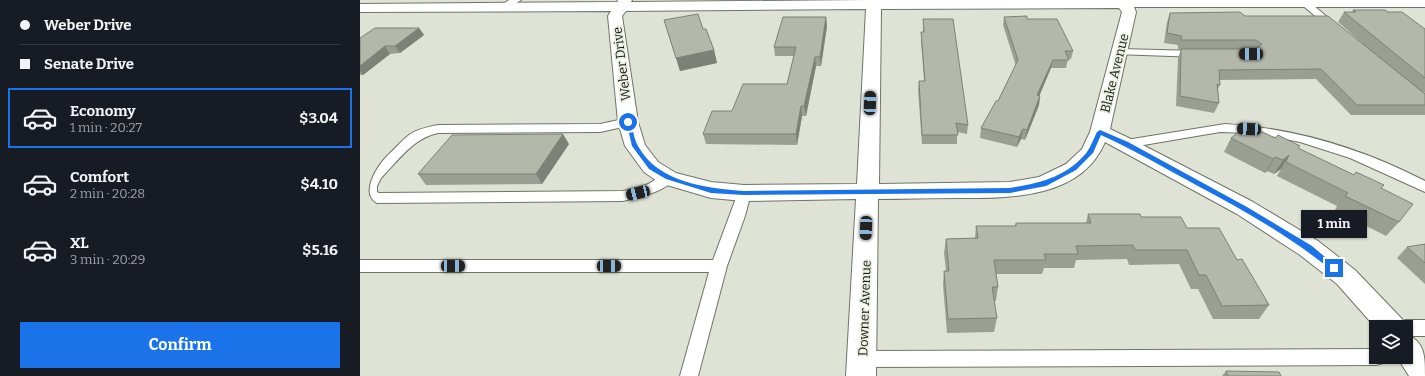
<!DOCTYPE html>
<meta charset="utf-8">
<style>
:root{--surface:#171b24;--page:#20242c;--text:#f1f3f6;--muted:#9ea1a6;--line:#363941;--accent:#1a73e8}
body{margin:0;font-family:Bitter,serif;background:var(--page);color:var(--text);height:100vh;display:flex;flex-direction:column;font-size:15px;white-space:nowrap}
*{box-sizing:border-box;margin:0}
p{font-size:13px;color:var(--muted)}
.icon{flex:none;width:22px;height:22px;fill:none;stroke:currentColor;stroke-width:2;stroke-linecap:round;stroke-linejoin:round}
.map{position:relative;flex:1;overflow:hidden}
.side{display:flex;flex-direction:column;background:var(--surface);width:360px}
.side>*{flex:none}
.hud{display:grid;align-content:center;height:88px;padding:0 20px;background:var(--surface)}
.controls{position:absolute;left:1009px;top:320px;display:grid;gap:8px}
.controls a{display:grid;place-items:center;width:44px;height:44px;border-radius:0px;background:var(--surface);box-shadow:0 1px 3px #0004;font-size:20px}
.end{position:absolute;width:18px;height:18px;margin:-9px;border:5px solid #1a73e8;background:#fff;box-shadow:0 0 0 2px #fff}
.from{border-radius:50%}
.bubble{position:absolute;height:28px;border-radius:0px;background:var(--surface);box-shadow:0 1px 3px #0004;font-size:13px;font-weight:700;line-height:28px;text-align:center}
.car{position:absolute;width:12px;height:24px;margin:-12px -6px;border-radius:5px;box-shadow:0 0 3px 1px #0007;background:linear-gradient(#222 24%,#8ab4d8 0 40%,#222 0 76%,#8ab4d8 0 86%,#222 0)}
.hud b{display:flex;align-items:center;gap:14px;height:38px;font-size:15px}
.hud b+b{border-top:1px solid var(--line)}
.hud i{width:10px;height:10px;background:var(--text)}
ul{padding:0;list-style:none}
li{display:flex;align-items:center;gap:12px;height:60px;margin:0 8px 6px;padding:0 12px;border:2px solid transparent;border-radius:0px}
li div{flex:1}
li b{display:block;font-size:15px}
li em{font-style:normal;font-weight:700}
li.active{border-color:var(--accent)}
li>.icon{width:36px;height:36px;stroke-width:1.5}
.action{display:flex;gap:8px;margin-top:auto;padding:8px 20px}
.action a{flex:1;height:46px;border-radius:0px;background:var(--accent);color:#fff;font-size:16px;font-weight:700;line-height:46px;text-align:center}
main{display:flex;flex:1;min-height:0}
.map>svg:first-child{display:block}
</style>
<main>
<section class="side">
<div class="hud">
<b><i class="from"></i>Weber Drive</b>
<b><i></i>Senate Drive</b>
</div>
<ul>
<li class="active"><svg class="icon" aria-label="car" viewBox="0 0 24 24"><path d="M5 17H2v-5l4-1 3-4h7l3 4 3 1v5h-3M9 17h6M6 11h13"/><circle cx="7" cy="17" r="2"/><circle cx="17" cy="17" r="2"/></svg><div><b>Economy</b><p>1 min · 20:27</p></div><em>$3.04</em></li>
<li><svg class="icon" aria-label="car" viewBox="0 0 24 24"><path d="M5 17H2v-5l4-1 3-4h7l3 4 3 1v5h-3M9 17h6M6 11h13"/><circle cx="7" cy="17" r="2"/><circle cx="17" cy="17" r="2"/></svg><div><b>Comfort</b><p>2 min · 20:28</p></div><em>$4.10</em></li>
<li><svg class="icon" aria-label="car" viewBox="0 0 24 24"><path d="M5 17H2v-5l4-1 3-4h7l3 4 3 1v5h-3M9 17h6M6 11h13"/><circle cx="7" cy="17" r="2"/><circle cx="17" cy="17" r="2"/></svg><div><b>XL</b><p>3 min · 20:29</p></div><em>$5.16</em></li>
</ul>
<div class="action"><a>Confirm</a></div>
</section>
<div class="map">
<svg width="1065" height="376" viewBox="0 0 1065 376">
<rect width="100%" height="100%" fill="#dfe3d5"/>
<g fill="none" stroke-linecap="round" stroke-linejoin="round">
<!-- lane casing -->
<g stroke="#707467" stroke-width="2">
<g id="lane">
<path d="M149 0H161L147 9H141L139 7Z"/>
<path d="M945 0 948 1 978 26 980 28 978 30H972L942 5 940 3Z"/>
<path d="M759 49 839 51 844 54 839 57 755 54 754 52 755 50Z"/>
<path d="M268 118 272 119 274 122 272 125 240 132 78 133C53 138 38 161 21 178L17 186V192L19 193 263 191C271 189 278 188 286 185 295 181 302 172 313 175L315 178C306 192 278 197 263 201L17 203C0 194 16 167 28 155 35 149 41 141 49 135 57 129 68 127 78 125L240 124Z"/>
<path d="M865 124C935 128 1003 149 1065 181V192L990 158 940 142 915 137 889 133 860 132 766 148 761 147 760 144 761 141 766 140Z"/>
<path d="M384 188 389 190 391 193 385 216 367 266 338 376H320L349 272H0V260H353L379 190Z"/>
<path d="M1046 320H1065V336H1046V327H1038L1040 323Z"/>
<path d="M1016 349V357H1025L1023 363 1016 365 502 367 495 365 493 359 495 353 502 351Z"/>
</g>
</g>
<!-- street casing -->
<g stroke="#707467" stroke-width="2">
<g id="street">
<path d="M258 0H272L271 2 507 0H1065V7H774L776 12 750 129 773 140 893 202 958 241 995 270 1042 319 1046 327H1016V328L977 284 940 255 877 214 745 142C721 199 650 198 598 198 571 198 545 199 518 199L516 376H486L496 199 384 201 351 198 300 183 284 172 265 146 258 122 248 16 251 11 0 12V4L257 2ZM759 8 762 12 730 132 722 149 706 164 679 177 650 182 519 184 521 9ZM506 9 497 184 384 185 351 182 316 173 298 162 285 145 278 122 262 16 266 11Z"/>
<path d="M1046 334C1065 342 1065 356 1065 376H1049L1037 357H1046Z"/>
</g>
</g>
<!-- lane -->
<use href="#lane" fill="#fff" fill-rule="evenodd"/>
<!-- street -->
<use href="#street" fill="#fff" fill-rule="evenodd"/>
</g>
<!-- wall -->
<g fill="#9b9e92">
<path d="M993 10 1028 12 1065 29V93L1061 91 1065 94V115H991L956 79 859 80 860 85 858 89 859 103 854 113 816 106 818 58 821 50H818V45L804 43 807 22 810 13 885 16 1002 43 978 22 984 12H992Z"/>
<path d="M466 17 467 26 461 66H456L446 116H442L437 145 346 144 343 134 372 111 427 84 434 56H415L414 47Z"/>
<path d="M644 17 667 19 713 51 711 59H708L706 68H691L679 95 680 96 679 105 665 140 661 139 657 147 620 138 621 128 638 101 656 66 643 25Z"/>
<path d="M563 19 608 125 607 134 597 132V144H562L558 90 559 81H564L561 40V32H563Z"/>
<path d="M304 20 343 29 354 50 357 63 320 71Z"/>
<path d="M59 28 64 35 40 53 30 54 3 75H0V38Z"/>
<path d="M871 138H915L939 149 994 175 1024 185 1021 189 1039 222 1026 236 975 210 977 206 917 176 921 169 914 174 907 171 905 173 864 152Z"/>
<path d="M209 144 182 184 66 185 58 174Z"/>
<path d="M728 214 781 217 827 228 877 260 909 305 899 319H853L838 289H831L819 264 769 265 767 259 716 260 714 268H684L682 274H636L638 287 636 301H634L637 318 634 332 587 333 583 285 584 271H586L584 253 586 239 615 238 616 226H655L656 223H726Z"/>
<path d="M1065 244V284L1037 258 1047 247Z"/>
<path d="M866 371 921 376H862Z"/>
</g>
<!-- shaded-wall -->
<g fill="#7e8177">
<path d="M466 17 467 26 461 66 460 57Z"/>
<path d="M59 28 64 35 40 53 35 46Z"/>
<path d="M25 46 30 54 3 75 0 71V66Z"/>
<path d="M354 50 357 63 320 71 316 58Z"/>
<path d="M455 57 456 66 446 116 444 106Z"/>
<path d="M693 60 691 68 676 104 677 95Z"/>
<path d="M680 96 679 105 665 140 667 130Z"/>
<path d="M441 106 442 116 437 145 436 134Z"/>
<path d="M663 129 661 139 657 147 659 137Z"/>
<path d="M203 134 209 144 182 184 176 174Z"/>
<path d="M929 155 921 169 914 174 923 160Z"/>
<path d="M915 157 907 171 905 173 913 159Z"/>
</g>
<!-- building -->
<g fill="#b4b8aa" stroke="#7e8177">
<path d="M993 10H1025L1028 12H1042L1065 29V78L984 12H996Z"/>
<path d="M880 12 885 16H968L1065 94V105H997L961 69 859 70 860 85 857 84 859 103 820 96 821 49H896L902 44 896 40H821L822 36 807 33 810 13Z"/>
<path d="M338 14 343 29H346L354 50 316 58 304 20Z"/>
<path d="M667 16V19H697L713 51H705L709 60H693L677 95 680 96 667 130 663 129 659 137 621 128 636 101H638L658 60 644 17Z"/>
<path d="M423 17H466L460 57H455L444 106H441L436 134H343L352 111H372L383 84H427L436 47H414Z"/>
<path d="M563 19H593L608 125 596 123 598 135H562L559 81H565L561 32H564Z"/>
<path d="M15 28H59L35 46H25L0 66V38Z"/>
<path d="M888 125 915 138 918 135 940 146 938 148 994 175 996 172 1024 185 1021 188 1053 204 1039 222 985 196 988 193 926 162 929 155 923 160 915 157 913 159 871 138Z"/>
<path d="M203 134 176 174H58L92 135Z"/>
<path d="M728 214H780L781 217H821L827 228H859L877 260 882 259 909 305 862 306 846 275H839L827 250H775L773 245 716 246 718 254H684L686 260H634L638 287H632L637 318 588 319 584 271H589L586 239 618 238 616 226H656V223H731Z"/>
<path d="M1065 244V263L1047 247Z"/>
<path d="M866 371 919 372 921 376H868Z"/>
</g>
<!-- route -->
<path fill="#1a73e8" d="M266 121 271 122C273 130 274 139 278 146 298 183 347 188 384 191L650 188C680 183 707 177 727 152 731 146 734 138 737 132L740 130 768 142 887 207 952 246 978 268 976 270H971C930 236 883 210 836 185 805 168 774 150 741 135L733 153 716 170 686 186 650 193 384 195 351 193 306 179 289 169 272 146Z"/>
<g text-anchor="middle" stroke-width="3.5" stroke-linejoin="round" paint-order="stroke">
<!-- street labels -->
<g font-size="13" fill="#181914" stroke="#ecf0e2">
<text transform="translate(261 64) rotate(-97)" y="5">Weber Drive</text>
<text transform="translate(754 73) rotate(-76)" y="5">Blake Avenue</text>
<text transform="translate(504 308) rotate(-88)" y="5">Downer Avenue</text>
</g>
</g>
</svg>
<div class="controls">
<a><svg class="icon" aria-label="layers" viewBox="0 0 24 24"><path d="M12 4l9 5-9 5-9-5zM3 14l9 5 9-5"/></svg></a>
</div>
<i class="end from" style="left:268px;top:122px"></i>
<i class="end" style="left:974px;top:268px"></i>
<div class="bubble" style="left:941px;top:210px;width:66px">1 min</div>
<i class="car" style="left:891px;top:54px;rotate:270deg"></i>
<i class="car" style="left:510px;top:103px;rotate:2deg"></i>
<i class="car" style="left:889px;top:129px;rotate:273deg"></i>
<i class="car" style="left:278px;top:193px;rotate:257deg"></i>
<i class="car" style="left:506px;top:228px;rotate:182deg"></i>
<i class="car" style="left:93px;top:266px;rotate:90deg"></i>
<i class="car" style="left:249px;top:266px;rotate:90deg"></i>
</div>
</main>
